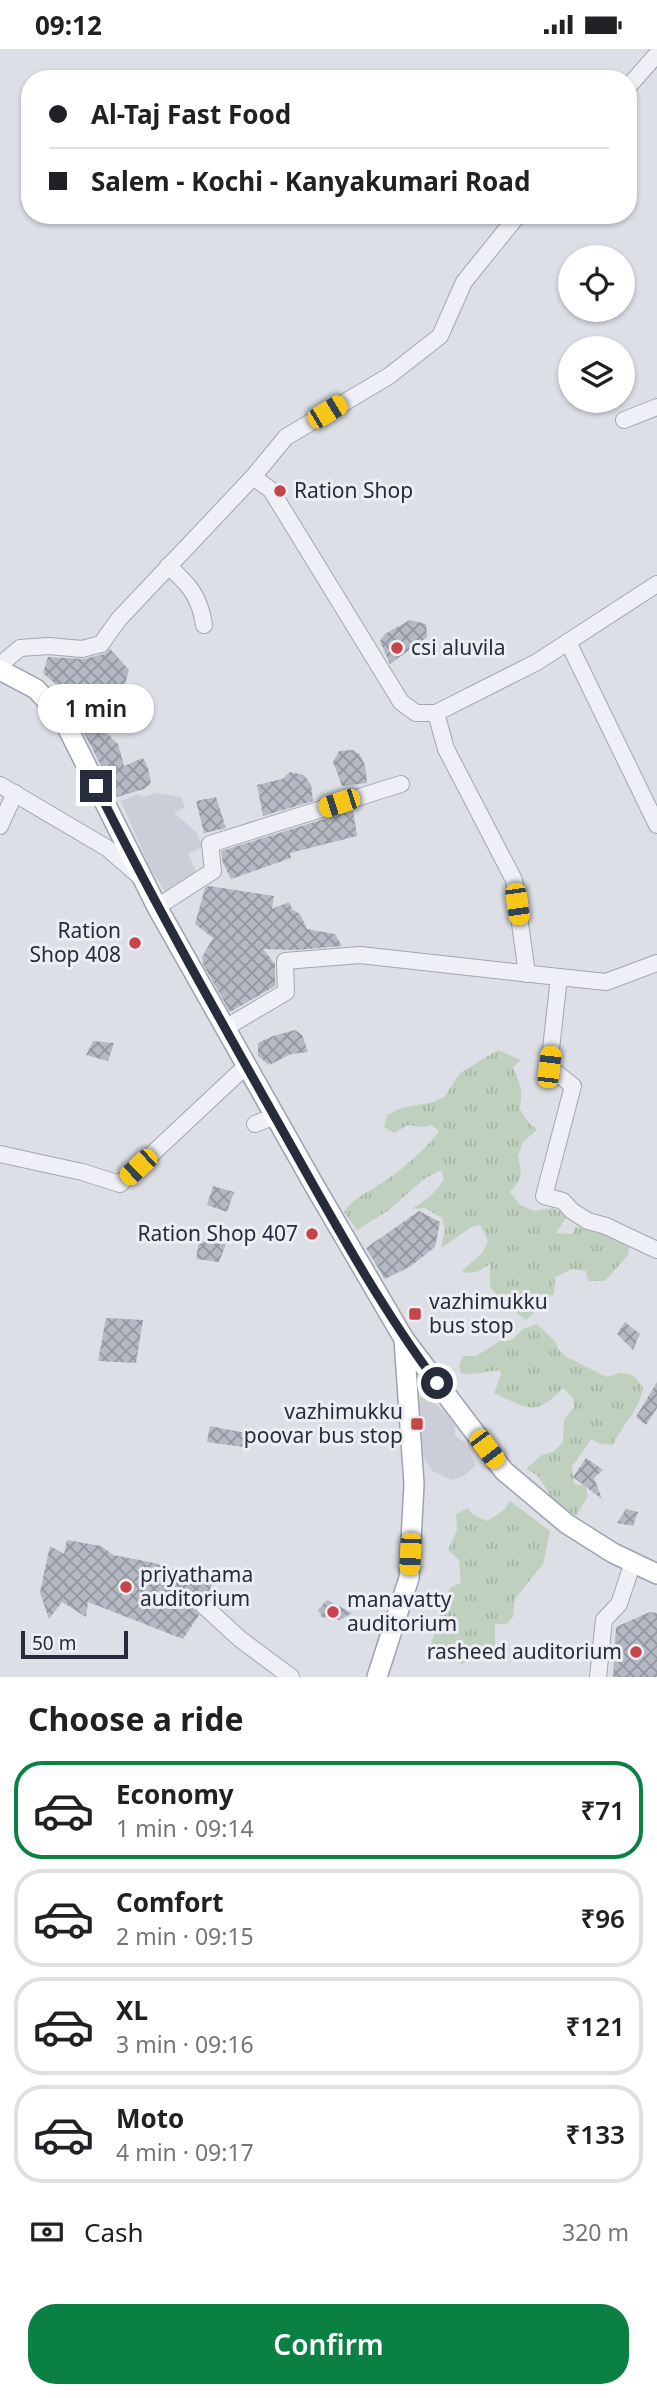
<!DOCTYPE html>
<meta charset="utf-8">
<style>
:root{--surface:#fff;--page:#f2f2f2;--text:#202124;--muted:#757577;--line:#e0e0e0;--accent:#0b8043}
body{margin:0;font-family:"Noto Sans",sans-serif;background:var(--page);color:var(--text);height:100vh;display:flex;flex-direction:column;font-size:26px;white-space:nowrap}
*{box-sizing:border-box;margin:0}
p{font-size:23px;color:var(--muted)}
.icon{flex:none;width:38px;height:38px;fill:none;stroke:currentColor;stroke-width:2;stroke-linecap:round;stroke-linejoin:round}
.map{position:relative;height:1628px;overflow:hidden}
.panel{display:flex;flex-direction:column;background:var(--surface);flex:1}
.panel>*{flex:none}
.hud{position:absolute;left:21px;top:21px;width:616px;height:154px;border-radius:28px;box-shadow:0 2px 5px #0004;display:grid;align-content:center;height:154px;padding:0 28px;background:var(--surface)}
.tools{position:absolute;left:558px;top:196px;display:grid;gap:14px}
.tools a{display:grid;place-items:center;width:77px;height:77px;border-radius:50%;background:var(--surface);box-shadow:0 2px 5px #0004;font-size:35px}
.scale{position:absolute;left:21px;bottom:18px;width:107px;box-sizing:border-box;padding-left:7px;border:4px solid #272c3c;border-top:0;font-size:19px;line-height:24px;white-space:nowrap;color:#272c3c;-webkit-text-stroke:5px #eceef4;paint-order:stroke}
.end{position:absolute;width:32px;height:32px;margin:-16px;border:9px solid #272c3c;background:#fff;box-shadow:0 0 0 4px #fff}
.from{border-radius:50%}
.bubble{position:absolute;height:49px;border-radius:24px;background:var(--surface);box-shadow:0 2px 5px #0004;font-size:23px;font-weight:600;line-height:49px;text-align:center}
.car{position:absolute;width:21px;height:42px;margin:-21px -10px;border-radius:9px;box-shadow:0 0 5px 2px #0007;background:linear-gradient(#f5c518 24%,#345 0 40%,#f5c518 0 76%,#345 0 86%,#f5c518 0)}
.hud b{display:flex;align-items:center;gap:24px;height:66px;font-size:26px}
.hud b+b{border-top:2px solid var(--line)}
.hud i{width:18px;height:18px;background:var(--text)}
ul{padding:0;list-style:none}
li{display:flex;align-items:center;gap:21px;height:98px;margin:0 14px 10px;padding:0 14px;border:4px solid var(--line);border-radius:28px}
li div{flex:1}
li b{display:block;font-size:26px}
li em{font-style:normal;font-weight:600}
li.on{border-color:var(--accent)}
li>.icon{width:63px;height:63px;stroke-width:1.5}
h2{padding:0 28px;font-size:32px;line-height:84px}
.pay{display:flex;align-items:center;gap:18px;height:77px;padding:0 28px;font-size:26px}
.pay p{margin-inline-start:auto}
.button{display:flex;gap:14px;margin-top:auto;padding:14px 28px}
.button a{flex:1;height:80px;border-radius:28px;background:var(--accent);color:#fff;font-size:28px;font-weight:600;line-height:80px;text-align:center}
.status{display:flex;justify-content:space-between;align-items:center;height:49px;padding:0 35px;background:var(--surface);direction:ltr}
.status svg{height:19px;fill:currentColor}
.map>svg:first-child{display:block}
</style>
<div class="status"><b>09:12</b><svg viewBox="0 0 49 12"><path d="M0 12V9h3v3zM5 12V6h3v6zM10 12V3h3v9zM15 12V0h3v12zM26 1h20v11H26zM47 4h2v5h-2z"/></svg></div>
<div class="map">
<svg width="657" height="1628" viewBox="0 0 657 1628">
<defs>
<pattern id="grass-tufts" width="24" height="20" patternUnits="userSpaceOnUse" patternTransform="scale(1.75)"><rect width="24" height="20" fill="#c0d0be"/><path d="M3 7l-1-3M5 7V3M7 7l1-3M15 17l-1-3M17 17v-4M19 17l1-3" fill="none" stroke="#a5b3a4"/></pattern>
<pattern id="building-cross-hatch" width="8" height="8" patternUnits="userSpaceOnUse" patternTransform="scale(1.75)"><rect width="8" height="8" fill="#b4b8c2"/><path d="M0 0l8 8M0 8l8-8" fill="none" stroke="#92969f"/></pattern>
</defs>
<rect width="100%" height="100%" fill="#dddfe6"/>
<!-- built -->
<g fill="#cbced8">
<path d="M156 744 181 748 185 758 174 764 196 783 203 797 188 805 197 824 180 837 165 842 151 821 121 752 138 745 143 748Z"/>
<path d="M420 1347 432 1352 447 1366 455 1377V1386L464 1393 472 1407 476 1416 464 1427 451 1431 432 1422 424 1409 419 1390 418 1359Z"/>
</g>
<!-- grass -->
<g fill="url(#grass-tufts)">
<path d="M498 1001 521 1011 513 1018C519 1033 525 1044 519 1059L528 1073 537 1081 523 1093 518 1107 521 1122 519 1132 510 1143 520 1156 535 1162 552 1159 568 1166 556 1184 572 1185 576 1178 610 1186 629 1197 628 1206 605 1232H588L586 1222 572 1220 555 1228 554 1245C541 1250 537 1263 526 1271L505 1255 490 1238V1215C481 1221 473 1227 462 1222L483 1203 488 1191 480 1176 472 1178 441 1199 445 1180 442 1169 425 1159 412 1160 428 1149 438 1139 444 1130 441 1121 424 1130 389 1161 357 1181 344 1163C354 1149 368 1143 383 1133 402 1121 426 1100 439 1082L432 1076 422 1078 408 1076 394 1084 384 1078 387 1066 401 1059 433 1053 445 1047 460 1024Z"/>
<path d="M537 1275 555 1292 559 1301 567 1308 607 1328 620 1324 633 1326 643 1338C641 1360 621 1377 613 1396L600 1395 591 1390 572 1418 574 1435 586 1437 588 1447 576 1467 553 1450 537 1426 526 1420 542 1406 553 1403 563 1393 564 1371 574 1358 573 1349 563 1339C534 1370 526 1358 494 1344L501 1326 500 1321C486 1322 475 1327 461 1324L459 1316 463 1307H476L500 1292 512 1291 523 1280Z"/>
<path d="M510 1452 550 1482 543 1515 515 1550 513 1568 506 1575H495V1598L462 1615 453 1608 452 1600 441 1603 430 1599 446 1547 451 1538 461 1534 459 1511 448 1501 457 1481 456 1465 468 1459 472 1465 487 1472 504 1461Z"/>
</g>
<!-- building -->
<g fill="url(#building-cross-hatch)">
<path d="M410 571 426 575 427 588 390 615 380 592 385 585Z"/>
<path d="M110 600 129 621 125 635 117 637 102 649 101 670 100 668 95 673 118 695 124 717 143 709 148 719 151 734 144 740 117 748 75 666 77 660 91 656 76 636 61 640 43 624 48 608 84 610 104 605Z"/>
<path d="M353 701 360 706 365 716 367 734 342 737 333 713 339 702Z"/>
<path d="M290 723 304 726 311 736 313 752 263 767 257 736 282 730Z"/>
<path d="M216 748 226 779 204 784 196 752Z"/>
<path d="M353 761 357 787 290 804 291 809 231 830 223 814 221 802Z"/>
<path d="M209 837 274 847 272 860 289 853 292 860 300 865 307 880 335 885 342 897 295 901 263 900 275 915V937L230 963 203 915 202 908 213 889 195 875 205 839Z"/>
<path d="M295 981 302 986 308 1003 291 1005 269 1016 258 1007V994L273 987Z"/>
<path d="M93 992 114 994 108 1012 86 1006Z"/>
<path d="M213 1137 234 1143 227 1163 207 1156Z"/>
<path d="M419 1162 440 1173 435 1198 411 1217 385 1230 366 1199Z"/>
<path d="M199 1192 226 1195 219 1213 196 1210Z"/>
<path d="M106 1269 143 1271 136 1314 98 1312Z"/>
<path d="M625 1273 640 1285 633 1301 617 1285Z"/>
<path d="M657 1333V1359L646 1376 636 1368Z"/>
<path d="M210 1377 246 1384 243 1398 207 1393Z"/>
<path d="M586 1409 603 1421 594 1429 602 1450 573 1428Z"/>
<path d="M626 1460 638 1463 633 1477 617 1474Z"/>
<path d="M67 1491 101 1497 113 1506 150 1513 214 1531 207 1547 201 1546 195 1549 193 1558 199 1566 183 1590 88 1553 86 1568 62 1553 49 1570 40 1544 44 1524 50 1497 64 1505Z"/>
<path d="M327 1551 352 1564 340 1571 322 1568 318 1561Z"/>
<path d="M650 1563 657 1564V1628H613L616 1578Z"/>
</g>
<g fill="none" stroke-linecap="round" stroke-linejoin="round">
<!-- minor casing -->
<g stroke="#a3a6b0" stroke-width="18">
<g id="minor">
<path d="M628 38 657 5"/>
<path d="M624 371 657 358"/>
<path d="M253 428 271 441 401 653 416 664H436L537 613 657 535"/>
<path d="M168 517C189 535 200 548 204 576"/>
<path d="M568 593 657 776"/>
<path d="M0 616 20 599 49 597 82 600 101 595 119 570 253 428 286 388 389 327 440 287 464 233 518 166"/>
<path d="M436 664 446 700 514 831 527 925"/>
<path d="M0 736 107 799 138 826"/>
<path d="M0 777 15 744"/>
<path d="M157 858 213 822 210 795 401 735"/>
<path d="M559 928 606 933 657 914"/>
<path d="M225 979 286 943 285 912 360 906 559 928 549 1018 573 1037 544 1147 563 1152 572 1162 588 1172 606 1177 657 1201"/>
<path d="M255 1075 275 1067"/>
<path d="M0 1105 82 1123 120 1135 246 1017"/>
<path d="M203 1556 240 1590 291 1628"/>
<path d="M598 1628 604 1571 619 1555 633 1513"/>
</g>
</g>
<!-- major casing -->
<g stroke="#9da2b1" stroke-width="22">
<g id="major">
<path d="M0 621 36 640 62 668 157 858 314 1136 404 1290 504 1422 567 1475 613 1504 657 1525"/>
<path d="M377 1628 409 1529 414 1435 404 1290"/>
</g>
</g>
<!-- minor -->
<use href="#minor" stroke="#eff0f5" stroke-width="16"/>
<!-- major -->
<use href="#major" stroke="#fff" stroke-width="19"/>
</g>
<g fill="none" stroke-linecap="round" stroke-linejoin="round">
<!-- route -->
<path stroke="#272c3c" stroke-width="9" d="M96 737C152 850 213 958 275 1068 326 1158 375 1251 437 1334"/>
</g>
<!-- markers -->
<g fill="#c74549" stroke="#eceef4" stroke-width="2.5">
<circle cx="280" cy="442" r="7"/>
<circle cx="397" cy="599" r="7"/>
<circle cx="135" cy="894" r="7"/>
<circle cx="312" cy="1185" r="7"/>
<rect x="408" y="1258" width="14" height="14" rx="3.5"/>
<rect x="410" y="1368" width="14" height="14" rx="3.5"/>
<circle cx="126" cy="1538" r="7"/>
<circle cx="333" cy="1563" r="7"/>
<circle cx="636" cy="1603" r="7"/>
</g>
<g text-anchor="middle" stroke-width="6" stroke-linejoin="round" paint-order="stroke">
<!-- poi labels -->
<g font-size="21" fill="#272c3c" stroke="#eceef4" text-anchor="start">
<text x="294" y="449">Ration Shop</text>
<text x="411" y="606">csi aluvila</text>
<text x="121" y="889" text-anchor="end">Ration<tspan x="121" dy="24">Shop 408</tspan></text>
<text x="298" y="1192" text-anchor="end">Ration Shop 407</text>
<text x="429" y="1260">vazhimukku<tspan x="429" dy="24">bus stop</tspan></text>
<text x="403" y="1370" text-anchor="end">vazhimukku<tspan x="403" dy="24">poovar bus stop</tspan></text>
<text x="140" y="1533">priyathama<tspan x="140" dy="24">auditorium</tspan></text>
<text x="347" y="1558">manavatty<tspan x="347" dy="24">auditorium</tspan></text>
<text x="622" y="1610" text-anchor="end">rasheed auditorium</text>
</g>
</g>
</svg>
<div class="tools">
<a><svg class="icon" aria-label="locate" viewBox="0 0 24 24"><circle cx="12" cy="12" r="6"/><path d="M12 2v4M12 18v4M2 12h4M18 12h4"/></svg></a>
<a><svg class="icon" aria-label="layers" viewBox="0 0 24 24"><path d="M12 4l9 5-9 5-9-5zM3 14l9 5 9-5"/></svg></a>
</div>
<div class="scale">50 m</div>
<i class="end from" style="left:437px;top:1334px"></i>
<i class="end" style="left:96px;top:737px"></i>
<div class="bubble" style="left:38px;top:635px;width:116px">1 min</div>
<i class="car" style="left:327px;top:363px;rotate:59deg"></i>
<i class="car" style="left:339px;top:754px;rotate:252deg"></i>
<i class="car" style="left:517px;top:855px;rotate:172deg"></i>
<i class="car" style="left:549px;top:1018px;rotate:7deg"></i>
<i class="car" style="left:138px;top:1118px;rotate:227deg"></i>
<i class="car" style="left:487px;top:1400px;rotate:143deg"></i>
<i class="car" style="left:410px;top:1505px;rotate:183deg"></i>
<div class="hud">
<b><i class="from"></i>Al-Taj Fast Food</b>
<b><i></i>Salem - Kochi - Kanyakumari Road</b>
</div>
</div>
<section class="panel">
<h2>Choose a ride</h2>
<ul>
<li class="on"><svg class="icon" aria-label="car" viewBox="0 0 24 24"><path d="M5 17H2v-5l4-1 3-4h7l3 4 3 1v5h-3M9 17h6M6 11h13"/><circle cx="7" cy="17" r="2"/><circle cx="17" cy="17" r="2"/></svg><div><b>Economy</b><p>1 min · 09:14</p></div><em>₹71</em></li>
<li><svg class="icon" aria-label="car" viewBox="0 0 24 24"><path d="M5 17H2v-5l4-1 3-4h7l3 4 3 1v5h-3M9 17h6M6 11h13"/><circle cx="7" cy="17" r="2"/><circle cx="17" cy="17" r="2"/></svg><div><b>Comfort</b><p>2 min · 09:15</p></div><em>₹96</em></li>
<li><svg class="icon" aria-label="car" viewBox="0 0 24 24"><path d="M5 17H2v-5l4-1 3-4h7l3 4 3 1v5h-3M9 17h6M6 11h13"/><circle cx="7" cy="17" r="2"/><circle cx="17" cy="17" r="2"/></svg><div><b>XL</b><p>3 min · 09:16</p></div><em>₹121</em></li>
<li><svg class="icon" aria-label="car" viewBox="0 0 24 24"><path d="M5 17H2v-5l4-1 3-4h7l3 4 3 1v5h-3M9 17h6M6 11h13"/><circle cx="7" cy="17" r="2"/><circle cx="17" cy="17" r="2"/></svg><div><b>Moto</b><p>4 min · 09:17</p></div><em>₹133</em></li>
</ul>
<div class="pay"><svg class="icon" aria-label="cash" viewBox="0 0 24 24"><path d="M3 7h18v10H3z"/><circle cx="12" cy="12" r="2"/></svg>Cash<p>320 m</p></div>
<div class="button"><a>Confirm</a></div>
</section>
